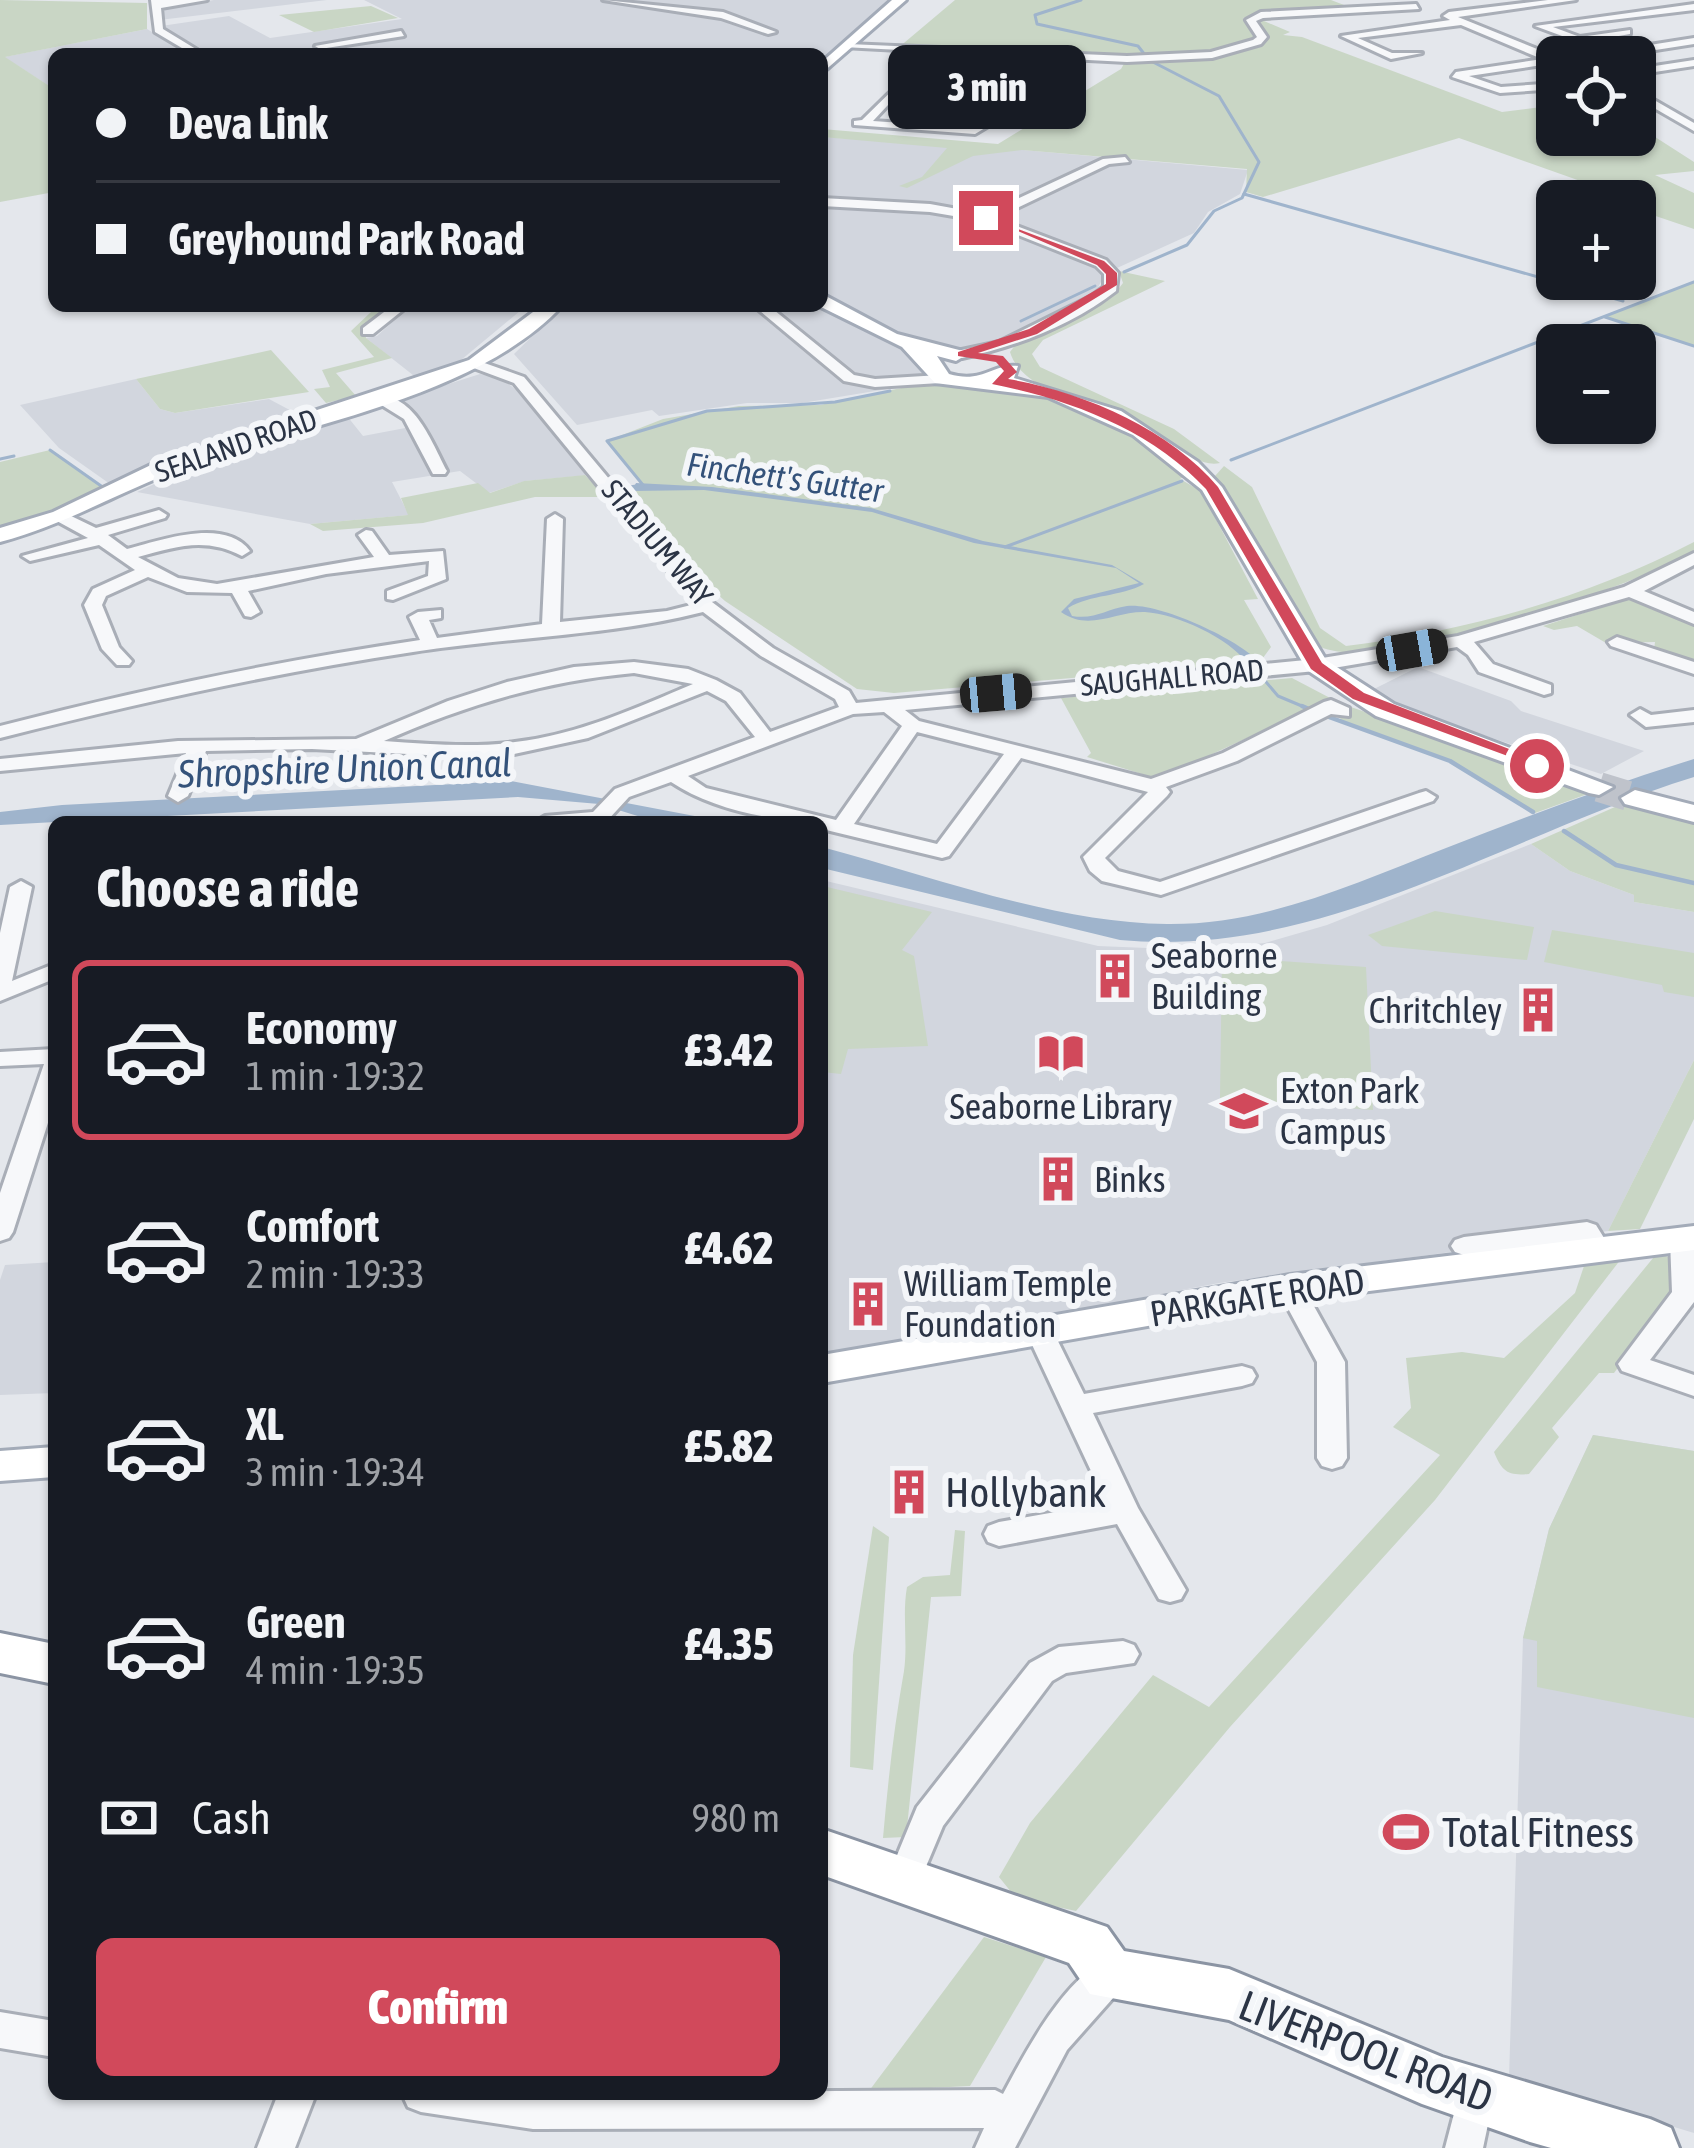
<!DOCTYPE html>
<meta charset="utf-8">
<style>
:root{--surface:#171b24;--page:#20242c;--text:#f1f3f6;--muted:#9ea1a6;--line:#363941;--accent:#d1495b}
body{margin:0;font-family:"Asap Condensed",sans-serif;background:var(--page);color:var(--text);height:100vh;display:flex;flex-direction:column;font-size:45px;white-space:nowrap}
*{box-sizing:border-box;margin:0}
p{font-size:39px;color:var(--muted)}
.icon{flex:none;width:66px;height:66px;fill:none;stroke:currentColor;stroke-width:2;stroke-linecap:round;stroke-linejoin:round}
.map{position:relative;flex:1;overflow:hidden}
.drawer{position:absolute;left:48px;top:816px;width:780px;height:1284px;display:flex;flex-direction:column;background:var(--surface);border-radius:18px;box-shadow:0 3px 9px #0004}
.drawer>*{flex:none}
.banner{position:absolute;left:48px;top:48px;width:780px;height:264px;border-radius:18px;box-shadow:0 3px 9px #0004;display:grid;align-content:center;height:264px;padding:0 48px;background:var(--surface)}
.fabs{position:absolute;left:1536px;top:36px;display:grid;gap:24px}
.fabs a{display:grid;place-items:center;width:120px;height:120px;border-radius:18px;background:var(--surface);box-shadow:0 3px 9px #0004;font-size:60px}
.end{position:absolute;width:54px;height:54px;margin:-27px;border:15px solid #d1495b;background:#fff;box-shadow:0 0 0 6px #fff}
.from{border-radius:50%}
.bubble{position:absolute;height:84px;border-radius:18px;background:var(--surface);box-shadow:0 3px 9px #0004;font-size:39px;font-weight:800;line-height:84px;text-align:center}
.car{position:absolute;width:36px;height:72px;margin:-36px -18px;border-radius:15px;box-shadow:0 0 9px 3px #0007;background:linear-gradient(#222 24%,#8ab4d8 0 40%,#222 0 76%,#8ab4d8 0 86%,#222 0)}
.banner b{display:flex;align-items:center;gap:42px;height:114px;font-size:45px}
.banner b+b{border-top:3px solid var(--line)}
.banner i{width:30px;height:30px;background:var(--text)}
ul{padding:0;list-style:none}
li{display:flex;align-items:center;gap:36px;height:180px;margin:0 24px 18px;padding:0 24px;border:6px solid transparent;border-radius:18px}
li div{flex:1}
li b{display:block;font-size:45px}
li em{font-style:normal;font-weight:800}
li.selected{border-color:var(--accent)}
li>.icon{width:108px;height:108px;stroke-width:1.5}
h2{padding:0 48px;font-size:54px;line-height:144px}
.pay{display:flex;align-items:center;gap:30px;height:132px;padding:0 48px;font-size:45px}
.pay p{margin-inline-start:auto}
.primary-button{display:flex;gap:24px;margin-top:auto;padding:24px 48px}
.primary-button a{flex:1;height:138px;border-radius:18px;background:var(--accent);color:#fff;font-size:48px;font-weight:800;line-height:138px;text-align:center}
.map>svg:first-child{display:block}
</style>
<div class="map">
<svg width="1694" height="2148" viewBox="0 0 1694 2148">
<rect width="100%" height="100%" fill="#e4e7ec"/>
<!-- built -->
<g fill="#d2d6de">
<path d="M214 0H327L159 20 163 9Z"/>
<path d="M364 0H895L822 61V54H341L323 45 319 49 328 54H211L161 26 229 16 270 38 402 19Z"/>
<path d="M147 29 188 54H54V89L4 57Z"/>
<path d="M822 137 1023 150 1248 170 1240 194 1208 212 1194 233 1106 273 1092 298 995 344 935 355 921 370 930 382 802 403H747L659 416 652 410 577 425 514 354 563 306H822Z"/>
<path d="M410 306H526L461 360 418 379 366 338 377 336Z"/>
<path d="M480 374 500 377 515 389 589 475 525 481 489 493 460 471 392 482 409 515 310 524 137 492 200 463 347 416 363 436 416 426 411 410 395 401Z"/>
<path d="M136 379 160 409 175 413 269 399 301 416 110 484 59 448 20 405Z"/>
<path d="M1418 667 1511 701 1521 711 1644 751 1601 774 1411 711 1370 691Z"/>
<path d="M1531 844 1570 871 1634 895V902L1694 912V1060L1608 1231 1219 1283 822 1358V880L1098 946 1196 950 1265 943 1327 925Z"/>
<path d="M54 1262V1393L0 1395V1280L5 1265Z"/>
<path d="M1593 1435 1694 1451V2133L1509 2077 1523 1638 1549 1529Z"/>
</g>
<!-- green -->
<g fill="#c9d6c5">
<path d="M0 0 147 3V29L5 57 54 89V192L0 202Z"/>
<path d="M955 0H1331L1357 10 1264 21 1290 32 1283 35 1302 37 1502 112 1557 105V135H1635L1638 126 1694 162V171L1655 175 1694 193V229L1635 209V201L1600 198 1586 183 1459 138 1263 197 1246 192 1247 169 1022 150 973 156 907 188 899 186 922 177 947 148 822 137V129L998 144 1121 69 1126 60 1189 59 1261 43 1254 21 1259 15 1243 18 1254 38C1186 75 982 53 898 48Z"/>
<path d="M371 6 398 18 314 32 279 15Z"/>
<path d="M1119 271 1165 281 1043 340 1032 354 1040 367 1174 429 1220 463C1194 469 1162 434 1138 422 1100 405 1023 395 1010 352L1016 344 1113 296 1123 283Z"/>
<path d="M1694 282V346L1605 317Z"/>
<path d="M363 306 384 314 364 329 366 338 392 358 336 373 356 396 326 403 314 389 330 387 322 370 374 357 351 331 371 312Z"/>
<path d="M271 350 309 392 175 413 160 409 136 379Z"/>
<path d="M930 382C958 388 985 384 1013 388 1078 399 1136 436 1187 475L1180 479 1201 491 1258 599 1244 600 1271 647 1260 662 894 693 857 689 725 601 696 575 634 491 642 485 607 441 663 419 739 406 820 405Z"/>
<path d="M50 450 104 488 79 505 0 531V462Z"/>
<path d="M1224 466 1252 487 1320 628 1346 646C1466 631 1586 598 1694 542V553C1629 586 1375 679 1316 645L1215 476Z"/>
<path d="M585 475 606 497H535L423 523 323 531 310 524 408 515 401 498 478 483 490 493 524 481Z"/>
<path d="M1627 599H1646L1694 622V665L1654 650 1655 642 1606 643 1577 626 1554 630 1543 626Z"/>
<path d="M1292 678 1332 699 1158 779 1087 757 1091 753 1061 698Z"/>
<path d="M1351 707 1593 792 1535 813 1450 761 1338 721Z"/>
<path d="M1624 803 1694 822V912L1634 902V895L1570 871 1531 844Z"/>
<path d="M827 887 932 912 902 950 914 956 928 1046 848 1049 841 1074 822 1072Z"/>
<path d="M1435 911 1534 927 1527 960 1382 946 1368 935Z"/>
<path d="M1552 930 1694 953V997L1664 992 1662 985 1544 962Z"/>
<path d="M1222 957 1366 967 1373 1110 1220 1098Z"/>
<path d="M1694 1060V1119L1640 1229 1608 1231Z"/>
<path d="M1658 1252 1676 1261 1678 1287 1614 1373H1599L1552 1428 1559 1437 1529 1474C1507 1476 1502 1471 1494 1452Z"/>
<path d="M1621 1259 1435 1500 1230 1727 1076 1911 1016 1898 999 1877 1030 1823 1153 1675 1209 1707 1440 1455 1393 1427 1411 1408 1406 1358 1462 1352 1504 1358 1575 1293 1585 1263Z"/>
<path d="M1593 1435 1694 1451V1718L1537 1687V1641L1523 1638 1549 1529Z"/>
<path d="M873 1526 889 1537 873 1770 850 1767 853 1655Z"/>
<path d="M955 1530 965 1531 961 1596 931 1597 906 1837 883 1838C888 1781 894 1727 904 1671 908 1643 902 1615 907 1587L923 1577 950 1575Z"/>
<path d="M984 1937 1046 1957 970 2086 869 2091Z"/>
</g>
<!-- water -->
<g fill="#9fb4cc">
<path d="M636 483 712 487 871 508 983 541 1112 565 1144 584C1120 597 1091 594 1068 608L1072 616C1095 620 1106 609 1127 606 1158 602 1238 639 1258 661L1247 663C1229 638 1177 614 1145 612 1116 611 1089 632 1061 612L1074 599 1139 583 1116 568 974 543 872 512 704 490 632 491Z"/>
<path d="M1694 759V777C1506 835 1324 959 1120 940L822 868V847C931 876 1055 923 1167 924 1266 925 1356 883 1446 848 1528 816 1610 785 1694 759Z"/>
<path d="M511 781 726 822H657L599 804 518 797 0 825V812L62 805Z"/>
</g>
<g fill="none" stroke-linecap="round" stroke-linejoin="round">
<!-- stream-far1 -->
<g stroke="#9fb4cc" stroke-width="3">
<path d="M1081 0 1035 15 1037 24 1138 46 1145 55"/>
<path d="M1244 194 1623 301"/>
<path d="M1124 272 1187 245 1214 211 1242 198 1259 162 1219 96 1149 60"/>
<path d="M1605 317 1694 346"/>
<path d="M1021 321 1095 286"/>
<path d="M50 450 104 488"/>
<path d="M0 459 14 456"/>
<path d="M1231 460 1694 282"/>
<path d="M643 485 607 441 707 411 835 402 890 391"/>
<path d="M612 490 636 486"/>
<path d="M1005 547 1182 481"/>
<path d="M1261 676 1278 696 1309 709"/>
</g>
<!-- stream -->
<g stroke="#9fb4cc" stroke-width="4.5">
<path d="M1302 706 1311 710"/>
<path d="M1329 717 1450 761 1533 812"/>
<path d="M1564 831 1616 865 1694 883"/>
</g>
<!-- major-tunnel -->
<path stroke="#bfc3cb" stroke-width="30" stroke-dasharray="30 15" stroke-linecap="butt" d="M1599 787 1635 798"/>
<!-- minor casing -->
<g stroke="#a9aeb7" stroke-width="6">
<g id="minor">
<path d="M151 0H207L161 8 163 29 204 54H192L155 32Z"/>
<path d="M603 0 723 12 776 32 768 34 721 18Z"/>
<path d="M1548 0H1576L1458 17 1557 57 1555 63 1469 76 1501 87 1557 83V89L1500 93 1452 77 1456 72 1542 59 1461 25 1358 38 1392 53H1422L1391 59 1341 36 1450 20 1443 16 1449 12Z"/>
<path d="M1416 4 1419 9 1263 18 1256 21 1267 37 1261 44 1212 58 1127 62 843 47 848 44 1127 56 1211 52 1253 40 1257 37 1246 20 1261 12Z"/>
<path d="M1694 4V10L1553 27 1580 37 1630 30V34L1591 41 1618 50 1694 38V44L1630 54 1634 57H1619L1535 26Z"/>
<path d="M401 31 404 36 320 49 315 46Z"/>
<path d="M1694 60V66L1635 75V69Z"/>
<path d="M910 73 1028 78 1033 81 1028 84 913 79 894 99 1010 113 975 134 854 125V121L862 120ZM888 105 994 115 973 128 873 121Z"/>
<path d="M1635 89 1694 123V131L1635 97Z"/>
<path d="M1125 157 1129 162 1109 164 996 218 1106 260 1118 273 1116 291C1073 325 1015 347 962 358L955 354 957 351 999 342 1092 296 1104 287V274L1096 266 983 221 930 212 822 206V198L930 204 985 214 1103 159Z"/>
<path d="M392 306H408L373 334H363V328Z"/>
<path d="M754 306H769L854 375 875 379 940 375 947 379 940 383 875 387 844 381Z"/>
<path d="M476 360 524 377 712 602 773 648 849 691 856 703 1316 659 1458 636 1624 587 1694 553V565L1644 591 1694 612V624L1629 597 1474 642 1493 664 1551 685V693L1544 695 1479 672 1468 655 1457 647 1316 671 905 710 919 721 1151 779 1223 753 1324 702 1331 700 1349 708V716L1331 714 1237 761 1166 787 1170 792 1167 796 1105 858 1118 871 1160 882 1419 793 1426 791 1436 797 1433 801 1161 895 1102 881 1090 871 1083 857 1148 792 1021 758 949 856 942 858 822 829V822C773 822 711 809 671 782L629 797 606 822H535L545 816 593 812 615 789 755 737 726 701 707 691 588 738 514 754 446 756 312 749 206 751 188 796 178 802 168 796 186 753 0 771V759L178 741 356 739 448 701 507 682 574 667 634 662 688 669 716 680 740 693 770 732 839 707 835 699 761 656 703 612C611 636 508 637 413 652 273 673 137 703 0 738V726C139 690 278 661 420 640L409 617 418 612 441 610V618L429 620 437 638 542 624 547 519 555 514 563 519 560 622 667 611 695 604 514 383 471 367 469 364ZM634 673 693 684C636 708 577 735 515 742 472 748 428 744 384 741 465 705 545 681 634 673ZM884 712 902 726 836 820 706 788 688 776 853 714ZM917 732 1004 754 937 844 854 824Z"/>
<path d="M375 395C415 394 431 441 447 471L445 474H433L404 419 375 401Z"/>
<path d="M159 510 167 515 165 518 108 535 127 549C162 540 225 517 250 551L242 556C206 537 177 546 138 557L178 578 217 584 374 557 358 535 366 530 372 531 389 555 443 551 446 579 393 600 387 599V591L428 576 429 561 326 574 248 591 260 612 251 617 245 616 232 593 187 592 148 577 106 596 102 605 119 647 132 661 129 665H117L102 649 84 605 93 589 135 570 99 545 30 561 22 556 88 538 55 520V514H67L96 528Z"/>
<path d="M1617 637 1694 662V674L1611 646 1608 642Z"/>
<path d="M1640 709 1651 715 1694 710V722L1646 727 1630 715Z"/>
<path d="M21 881 32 887 12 981 54 964V979L0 1001V933L10 887Z"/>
<path d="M54 1049V1104L13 1232 9 1238 0 1241V1193L44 1064 0 1066V1052Z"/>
<path d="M1587 1222 1596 1225 1609 1246 1605 1252H1587L1580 1241 1464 1255 1455 1252 1451 1246 1455 1240 1464 1237Z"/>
<path d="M1683 1231 1694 1237V1302L1650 1360 1694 1375V1396L1622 1371 1618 1364 1672 1292 1670 1240 1674 1234Z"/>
<path d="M1290 1279 1300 1281 1345 1362 1347 1458 1342 1466 1332 1469 1322 1466 1317 1458V1362L1277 1288 1280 1281Z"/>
<path d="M1041 1324 1051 1327 1084 1394 1242 1366 1252 1369 1256 1376 1252 1383 1242 1386 1093 1413 1138 1508 1186 1590 1181 1599 1170 1602 1159 1599 1117 1524 999 1546 988 1542 984 1534 988 1526 999 1522 1106 1503 1027 1334 1031 1327Z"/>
<path d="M1123 1641 1134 1645 1139 1654 1134 1663 1066 1673 1052 1681 943 1826 917 1888 905 1893 893 1888 888 1877 917 1807 1030 1663 1059 1647Z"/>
<path d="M1109 1959 1122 1964 1127 1976 1122 1988 1067 2050 1015 2148H975L984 2128 533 2129 421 2112 408 2107 402 2094 995 2090 1003 2094C1025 2053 1065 1976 1109 1959Z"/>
<path d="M0 2012 54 2021V2057L0 2048Z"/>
<path d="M1475 2078 1488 2083 1494 2096 1483 2148H1445L1462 2083Z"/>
<path d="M278 2094H316L295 2148H257Z"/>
</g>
</g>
<!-- major casing -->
<g stroke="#a3abb8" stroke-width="6">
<g id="major">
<path d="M892 0H906L822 73V62Z"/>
<path d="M822 294 897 334 963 351 966 355 956 361 937 356 949 374C983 384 993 363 1018 366L1014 378 1121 411 1198 462 1222 487 1326 660 1394 704 1613 787 1599 795 1589 793 1376 716 1307 670 1202 490 1133 435 1048 397 935 383 902 347 819 306Z"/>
<path d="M541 306H562C472 402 291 425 170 473 112 496 61 526 0 542V528L53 512 153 464 469 360Z"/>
<path d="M1635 790 1694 805V822L1625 804 1621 798Z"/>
<path d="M1694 1226V1250L1290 1301 822 1383V1355L1290 1275Z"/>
<path d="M54 1447V1477L0 1481V1451Z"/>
</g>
</g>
<!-- highway casing -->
<g stroke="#8b94a3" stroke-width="6">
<g id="highway">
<path d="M0 1633 54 1644V1684L0 1673Z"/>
<path d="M822 1829 1107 1927 1124 1951 1229 1969 1442 2057 1650 2119 1671 2128 1679 2148H1551L1530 2142 1422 2104 1229 2020 1090 1994 1069 1963 822 1875Z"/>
</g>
</g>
<!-- minor -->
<use href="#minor" fill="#f7f8fa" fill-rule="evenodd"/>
<!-- major -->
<use href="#major" fill="#fff" fill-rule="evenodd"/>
<!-- highway -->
<use href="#highway" fill="#fff" fill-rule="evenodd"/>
</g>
<!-- route -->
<path fill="#d1495b" d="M983 216 1104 261 1117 273V285L1037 334 978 353 1003 356 1017 372 1008 379C1081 391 1170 429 1218 487L1322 663 1364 693 1543 762V769L1353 699 1311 669 1206 489C1152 430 1069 399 992 384L1004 371 996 362 958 356V352L1029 329 1106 284V274L1097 265Z"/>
<!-- icons -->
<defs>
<g id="building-bare" transform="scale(3.6)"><path d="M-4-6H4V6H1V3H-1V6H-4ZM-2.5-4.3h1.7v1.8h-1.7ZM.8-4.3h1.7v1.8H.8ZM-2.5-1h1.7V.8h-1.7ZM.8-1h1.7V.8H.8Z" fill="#d1495b" stroke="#f4f6f9" stroke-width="2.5" paint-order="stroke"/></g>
<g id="library-bare" transform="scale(3.6)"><path d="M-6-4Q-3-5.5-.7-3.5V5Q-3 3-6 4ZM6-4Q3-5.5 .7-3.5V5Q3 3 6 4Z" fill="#d1495b" stroke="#f4f6f9" stroke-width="2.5" paint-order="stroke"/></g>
<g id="university-bare" transform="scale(3.6)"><path d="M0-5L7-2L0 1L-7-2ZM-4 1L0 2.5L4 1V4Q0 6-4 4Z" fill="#d1495b" stroke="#f4f6f9" stroke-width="2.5" paint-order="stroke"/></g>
<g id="stadium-bare" transform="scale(3.6)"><path d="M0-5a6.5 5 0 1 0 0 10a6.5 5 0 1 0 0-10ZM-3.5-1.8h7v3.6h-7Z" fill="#d1495b" stroke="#f4f6f9" stroke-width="2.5" paint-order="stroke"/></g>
</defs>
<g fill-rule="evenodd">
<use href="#building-bare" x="1115" y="976"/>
<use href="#building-bare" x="1538" y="1010"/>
<use href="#library-bare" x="1061" y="1053"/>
<use href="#university-bare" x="1244" y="1111"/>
<use href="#building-bare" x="1058" y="1179"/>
<use href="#building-bare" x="868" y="1304"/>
<use href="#building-bare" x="909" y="1492"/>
<use href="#stadium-bare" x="1406" y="1832"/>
</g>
<g text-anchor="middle" stroke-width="12" stroke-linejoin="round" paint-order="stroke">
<!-- far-street labels -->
<g font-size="30" fill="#2b3445" stroke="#f4f6f9">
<text transform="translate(236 446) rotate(-19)" y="10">SEALAND ROAD</text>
<text transform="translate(657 543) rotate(50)" y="10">STADIUM WAY</text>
<text transform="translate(1172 678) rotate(-5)" y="10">SAUGHALL ROAD</text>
</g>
<!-- far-water labels -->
<g font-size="33" font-style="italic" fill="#34527a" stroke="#f4f6f9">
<text transform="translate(785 477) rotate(8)" y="12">Finchett's Gutter</text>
</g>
<!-- poi labels -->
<g font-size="36" fill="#2b3445" stroke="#f4f6f9" text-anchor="start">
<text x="1151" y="968">Seaborne<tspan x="1151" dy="41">Building</tspan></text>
<text x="1502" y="1023" text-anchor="end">Chritchley</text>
<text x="1280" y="1103">Exton Park<tspan x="1280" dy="41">Campus</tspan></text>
<text x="1061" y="1119" text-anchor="middle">Seaborne Library</text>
<text x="1094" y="1192">Binks</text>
<text x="904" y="1296">William Temple<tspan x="904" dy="41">Foundation</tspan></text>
</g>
<!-- street labels -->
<g font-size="36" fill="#2b3445" stroke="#f4f6f9">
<text transform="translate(1257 1297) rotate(-9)" y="13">PARKGATE ROAD</text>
</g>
<!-- water labels -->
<g font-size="39" font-style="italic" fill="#34527a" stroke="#f4f6f9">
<text transform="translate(345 768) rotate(-2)" y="14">Shropshire Union Canal</text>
</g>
<!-- near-poi labels -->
<g font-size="42" fill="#2b3445" stroke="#f4f6f9" text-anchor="start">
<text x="945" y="1507">Hollybank</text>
<text x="1442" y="1847">Total Fitness</text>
</g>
<!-- near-street labels -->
<g font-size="42" fill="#2b3445" stroke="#f4f6f9">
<text transform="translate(1366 2051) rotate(21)" y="15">LIVERPOOL ROAD</text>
</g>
</g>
</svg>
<div class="fabs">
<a><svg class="icon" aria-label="locate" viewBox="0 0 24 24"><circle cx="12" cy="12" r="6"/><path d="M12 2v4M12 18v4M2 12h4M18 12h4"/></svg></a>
<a>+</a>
<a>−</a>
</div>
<i class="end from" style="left:1537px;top:766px"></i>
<i class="end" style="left:986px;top:218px"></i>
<div class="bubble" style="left:888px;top:45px;width:198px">3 min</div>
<i class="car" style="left:1412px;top:650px;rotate:80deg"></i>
<i class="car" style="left:996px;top:693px;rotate:85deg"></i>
<div class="banner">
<b><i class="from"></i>Deva Link</b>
<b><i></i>Greyhound Park Road</b>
</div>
<section class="drawer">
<h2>Choose a ride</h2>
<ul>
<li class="selected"><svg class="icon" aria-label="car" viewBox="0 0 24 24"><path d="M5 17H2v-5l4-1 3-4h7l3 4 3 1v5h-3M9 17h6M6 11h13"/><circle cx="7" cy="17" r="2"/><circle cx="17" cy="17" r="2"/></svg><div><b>Economy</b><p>1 min · 19:32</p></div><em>£3.42</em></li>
<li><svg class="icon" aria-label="car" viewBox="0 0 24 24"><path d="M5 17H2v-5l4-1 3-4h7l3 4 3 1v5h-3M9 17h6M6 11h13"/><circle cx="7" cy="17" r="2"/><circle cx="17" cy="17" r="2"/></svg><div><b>Comfort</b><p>2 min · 19:33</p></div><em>£4.62</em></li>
<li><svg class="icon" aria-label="car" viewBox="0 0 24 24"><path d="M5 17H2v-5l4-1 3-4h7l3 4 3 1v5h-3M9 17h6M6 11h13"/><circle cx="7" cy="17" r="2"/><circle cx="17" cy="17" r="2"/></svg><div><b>XL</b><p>3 min · 19:34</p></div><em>£5.82</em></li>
<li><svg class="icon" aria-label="car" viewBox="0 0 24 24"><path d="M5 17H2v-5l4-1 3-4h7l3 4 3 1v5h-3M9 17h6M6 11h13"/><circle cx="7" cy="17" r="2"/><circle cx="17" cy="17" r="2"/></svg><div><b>Green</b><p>4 min · 19:35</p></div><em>£4.35</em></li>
</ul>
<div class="pay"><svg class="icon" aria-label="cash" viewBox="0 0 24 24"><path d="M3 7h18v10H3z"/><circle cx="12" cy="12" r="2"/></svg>Cash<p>980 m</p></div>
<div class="primary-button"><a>Confirm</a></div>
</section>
</div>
